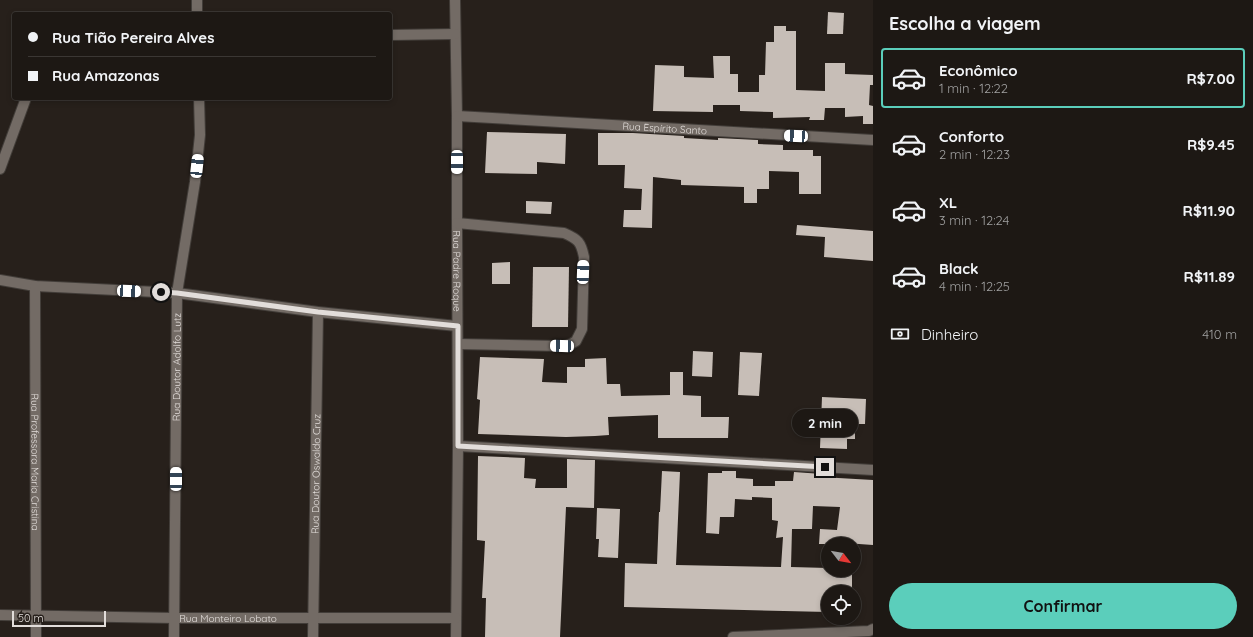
<!DOCTYPE html>
<html lang="pt">
<meta charset="utf-8">
<style>
:root{--surface:#1d1814;--page:#25211d;--text:#f1f3f6;--muted:#a0a0a0;--line:#3b3734;--accent:#5bcebb}
body{margin:0;font-family:Quicksand,sans-serif;background:var(--page);color:var(--text);height:100vh;display:flex;flex-direction:column;font-size:15px;white-space:nowrap}
*{box-sizing:border-box;margin:0}
p{font-size:13px;color:var(--muted)}
.icon{flex:none;width:22px;height:22px;fill:none;stroke:currentColor;stroke-width:2;stroke-linecap:round;stroke-linejoin:round}
.map{position:relative;flex:1;overflow:hidden}
.sheet{display:flex;flex-direction:column;background:var(--surface);width:380px}
.sheet>*{flex:none}
.banner{position:absolute;left:12px;top:12px;width:380px;height:88px;border-radius:4px;box-shadow:0 2px 6px #0003,0 0 0 1px var(--line);display:grid;align-content:center;height:88px;padding:0 16px;background:var(--surface)}
.needle{width:26px;rotate:121deg}
.fabs{position:absolute;left:821px;top:537px;display:grid;gap:8px}
.fabs a{display:grid;place-items:center;width:40px;height:40px;border-radius:50%;background:var(--surface);box-shadow:0 2px 6px #0003,0 0 0 1px var(--line);font-size:20px}
.scale{position:absolute;left:12px;bottom:10px;width:94px;box-sizing:border-box;padding-left:4px;border:2px solid #e2ddda;border-top:0;font-size:11px;line-height:14px;white-space:nowrap;color:#e2ddda;-webkit-text-stroke:3px #27201b;paint-order:stroke}
.end{position:absolute;width:18px;height:18px;margin:-9px;border:5px solid #e2ddda;background:#111;box-shadow:0 0 0 2px #111}
.from{border-radius:50%}
.bubble{position:absolute;height:28px;border-radius:14px;background:var(--surface);box-shadow:0 2px 6px #0003,0 0 0 1px var(--line);font-size:13px;font-weight:700;line-height:28px;text-align:center}
.car{position:absolute;width:12px;height:24px;margin:-12px -6px;border-radius:5px;box-shadow:0 0 3px 1px #0007;background:linear-gradient(#fff 24%,#345 0 40%,#fff 0 76%,#345 0 86%,#fff 0)}
.banner b{display:flex;align-items:center;gap:14px;height:38px;font-size:15px}
.banner b+b{border-top:1px solid var(--line)}
.banner i{width:10px;height:10px;background:var(--text)}
ul{padding:0;list-style:none}
li{display:flex;align-items:center;gap:12px;height:60px;margin:0 8px 6px;padding:0 8px;border:2px solid transparent;border-radius:4px}
li div{flex:1}
li b{display:block;font-size:15px}
li em{font-style:normal;font-weight:700}
li.selected{border-color:var(--accent)}
li>.icon{width:36px;height:36px;stroke-width:1.5}
h2{padding:0 16px;font-size:18px;line-height:48px}
.pay{display:flex;align-items:center;gap:10px;height:44px;padding:0 16px;font-size:15px}
.pay p{margin-inline-start:auto}
.cta{display:flex;gap:8px;margin-top:auto;padding:8px 16px}
.cta a{flex:1;height:46px;border-radius:24px;background:var(--accent);color:#111;font-size:16px;font-weight:700;line-height:46px;text-align:center}
main{display:flex;flex:1;min-height:0}
.map>svg:first-child{display:block}
</style>
<main>
<div class="map">
<svg width="873" height="637" viewBox="0 0 873 637">
<rect width="100%" height="100%" fill="#27201b"/>
<!-- building -->
<g fill="#c7beb7">
<path d="M828 12 844 13 843 34H827Z"/>
<path d="M774 26H786V31H796V90L825 91V63H845V74L873 75V85H870L869 105 873 106V124H863V116L845 117V108H825L824 120H809L810 117 773 118V112L740 111V105H713V112L653 111 655 65 684 66V77L714 78 713 56H730V74H738V92H759V75H765L766 42H774Z"/>
<path d="M487 132 566 134 565 164 537 162V174L485 173Z"/>
<path d="M598 133H633L684 136V138L718 140V138L758 140V144L783 145V150H813V156H821V194H799V172L769 171V189H757V203H744V187L681 185V180L653 177 652 228 623 227 624 210H641L642 189 624 188 625 165H598Z"/>
<path d="M526 201 552 202 551 214 526 213Z"/>
<path d="M797 225 873 231V261L824 257 825 237 796 235Z"/>
<path d="M510 262V284H492V263Z"/>
<path d="M533 267H569L568 327H532Z"/>
<path d="M693 351 713 352 712 377 692 376Z"/>
<path d="M740 352 762 353 759 396 738 395Z"/>
<path d="M480 357 544 359 542 382 567 383V367H585V359L606 358 607 384H620L621 396 670 395V372H683V395L701 396V417H729L728 438H658V415L608 417 609 435 595 436 566 437 478 434 480 400 477 399Z"/>
<path d="M822 397 866 399 865 424H855V439H847V449L820 448Z"/>
<path d="M478 456 525 458 524 478 536 479 535 488H567V459L595 460 594 508 566 507 560 637H485L486 598H482L485 541 477 540Z"/>
<path d="M662 471 680 472 676 565 781 567 783 537 776 538 778 521 772 520V498L752 497V500L735 499 734 517H720L719 534 706 533 708 473H722V471H736V478L753 479V486H775V481H793L794 472 822 474 821 477 873 480V545L845 543V544H819L820 529 837 530 840 507 813 506 812 529H792L791 567 828 568V570H852V592H828V612L624 607 625 563 657 564 659 512H660Z"/>
<path d="M597 508 620 509 618 558 598 557 599 539H596Z"/>
</g>
<g fill="none" stroke-linecap="round" stroke-linejoin="round">
<!-- minor casing -->
<g stroke="#423d39" stroke-width="12">
<g id="minor">
<path d="M197 0V14"/>
<path id="s1" d="M455 0 457 116V223L458 446 456 637"/>
<path d="M390 35 455 34"/>
<path id="s2" d="M457 116 873 140"/>
<path d="M0 169 26 98"/>
<path d="M457 223 564 233C578 239 581 242 584 257L582 329 576 341 571 344 562 346 458 344"/>
<path d="M0 280 35 286 177 293 318 312 457 326"/>
<path id="s3" d="M35 286 36 637"/>
<path d="M458 446 873 470"/>
<path id="s4" d="M0 615 175 618H456"/>
<path id="s5" d="M174 637 177 293 195 182 200 135 199 98"/>
<path id="s6" d="M313 637 318 312"/>
<path d="M733 637 869 631 873 629"/>
</g>
</g>
<!-- minor -->
<use href="#minor" stroke="#736b65" stroke-width="10"/>
</g>
<g fill="none" stroke-linecap="round" stroke-linejoin="round">
<!-- route -->
<path stroke="#e2ddda" stroke-width="5" d="M161 292 177 293 318 312 458 326V446L825 467"/>
</g>
<g text-anchor="middle" stroke-width="4" stroke-linejoin="round" paint-order="stroke">
<!-- street labels -->
<g font-size="10" fill="#e2ddda" stroke="#27201b">
<text dy="4" stroke="none"><textPath href="#s2" startOffset="208">Rua Espírito Santo</textPath></text>
<text dy="4" stroke="none"><textPath href="#s1" startOffset="271">Rua Padre Roque</textPath></text>
<text dy="4" stroke="none"><textPath href="#s5" startOffset="270">Rua Doutor Adolfo Lutz</textPath></text>
<text dy="4" stroke="none"><textPath href="#s3" startOffset="176">Rua Professora Maria Cristina</textPath></text>
<text dy="4" stroke="none"><textPath href="#s6" startOffset="163">Rua Doutor Oswaldo Cruz</textPath></text>
<text dy="4" stroke="none"><textPath href="#s4" startOffset="228">Rua Monteiro Lobato</textPath></text>
</g>
</g>
</svg>
<div class="fabs">
<a><svg class="needle" viewBox="-14 -14 28 28"><path d="M0-13l5 13h-10z" fill="#e53935"/><path d="M0 13l5-13h-10z" fill="#a0a0a0"/></svg></a>
<a><svg class="icon" aria-label="locate" viewBox="0 0 24 24"><circle cx="12" cy="12" r="6"/><path d="M12 2v4M12 18v4M2 12h4M18 12h4"/></svg></a>
</div>
<div class="scale">50 m</div>
<i class="end from" style="left:161px;top:292px"></i>
<i class="end" style="left:825px;top:467px"></i>
<div class="bubble" style="left:792px;top:409px;width:66px">2 min</div>
<i class="car" style="left:796px;top:136px;rotate:273deg"></i>
<i class="car" style="left:457px;top:162px;rotate:180deg"></i>
<i class="car" style="left:197px;top:166px;rotate:6deg"></i>
<i class="car" style="left:583px;top:272px;rotate:2deg"></i>
<i class="car" style="left:129px;top:291px;rotate:93deg"></i>
<i class="car" style="left:562px;top:346px;rotate:272deg"></i>
<i class="car" style="left:176px;top:479px;rotate:0deg"></i>
<div class="banner">
<b><i class="from"></i>Rua Tião Pereira Alves</b>
<b><i></i>Rua Amazonas</b>
</div>
</div>
<section class="sheet">
<h2>Escolha a viagem</h2>
<ul>
<li class="selected"><svg class="icon" aria-label="car" viewBox="0 0 24 24"><path d="M5 17H2v-5l4-1 3-4h7l3 4 3 1v5h-3M9 17h6M6 11h13"/><circle cx="7" cy="17" r="2"/><circle cx="17" cy="17" r="2"/></svg><div><b>Econômico</b><p>1 min · 12:22</p></div><em>R$7.00</em></li>
<li><svg class="icon" aria-label="car" viewBox="0 0 24 24"><path d="M5 17H2v-5l4-1 3-4h7l3 4 3 1v5h-3M9 17h6M6 11h13"/><circle cx="7" cy="17" r="2"/><circle cx="17" cy="17" r="2"/></svg><div><b>Conforto</b><p>2 min · 12:23</p></div><em>R$9.45</em></li>
<li><svg class="icon" aria-label="car" viewBox="0 0 24 24"><path d="M5 17H2v-5l4-1 3-4h7l3 4 3 1v5h-3M9 17h6M6 11h13"/><circle cx="7" cy="17" r="2"/><circle cx="17" cy="17" r="2"/></svg><div><b>XL</b><p>3 min · 12:24</p></div><em>R$11.90</em></li>
<li><svg class="icon" aria-label="car" viewBox="0 0 24 24"><path d="M5 17H2v-5l4-1 3-4h7l3 4 3 1v5h-3M9 17h6M6 11h13"/><circle cx="7" cy="17" r="2"/><circle cx="17" cy="17" r="2"/></svg><div><b>Black</b><p>4 min · 12:25</p></div><em>R$11.89</em></li>
</ul>
<div class="pay"><svg class="icon" aria-label="cash" viewBox="0 0 24 24"><path d="M3 7h18v10H3z"/><circle cx="12" cy="12" r="2"/></svg>Dinheiro<p>410 m</p></div>
<div class="cta"><a>Confirmar</a></div>
</section>
</main>
